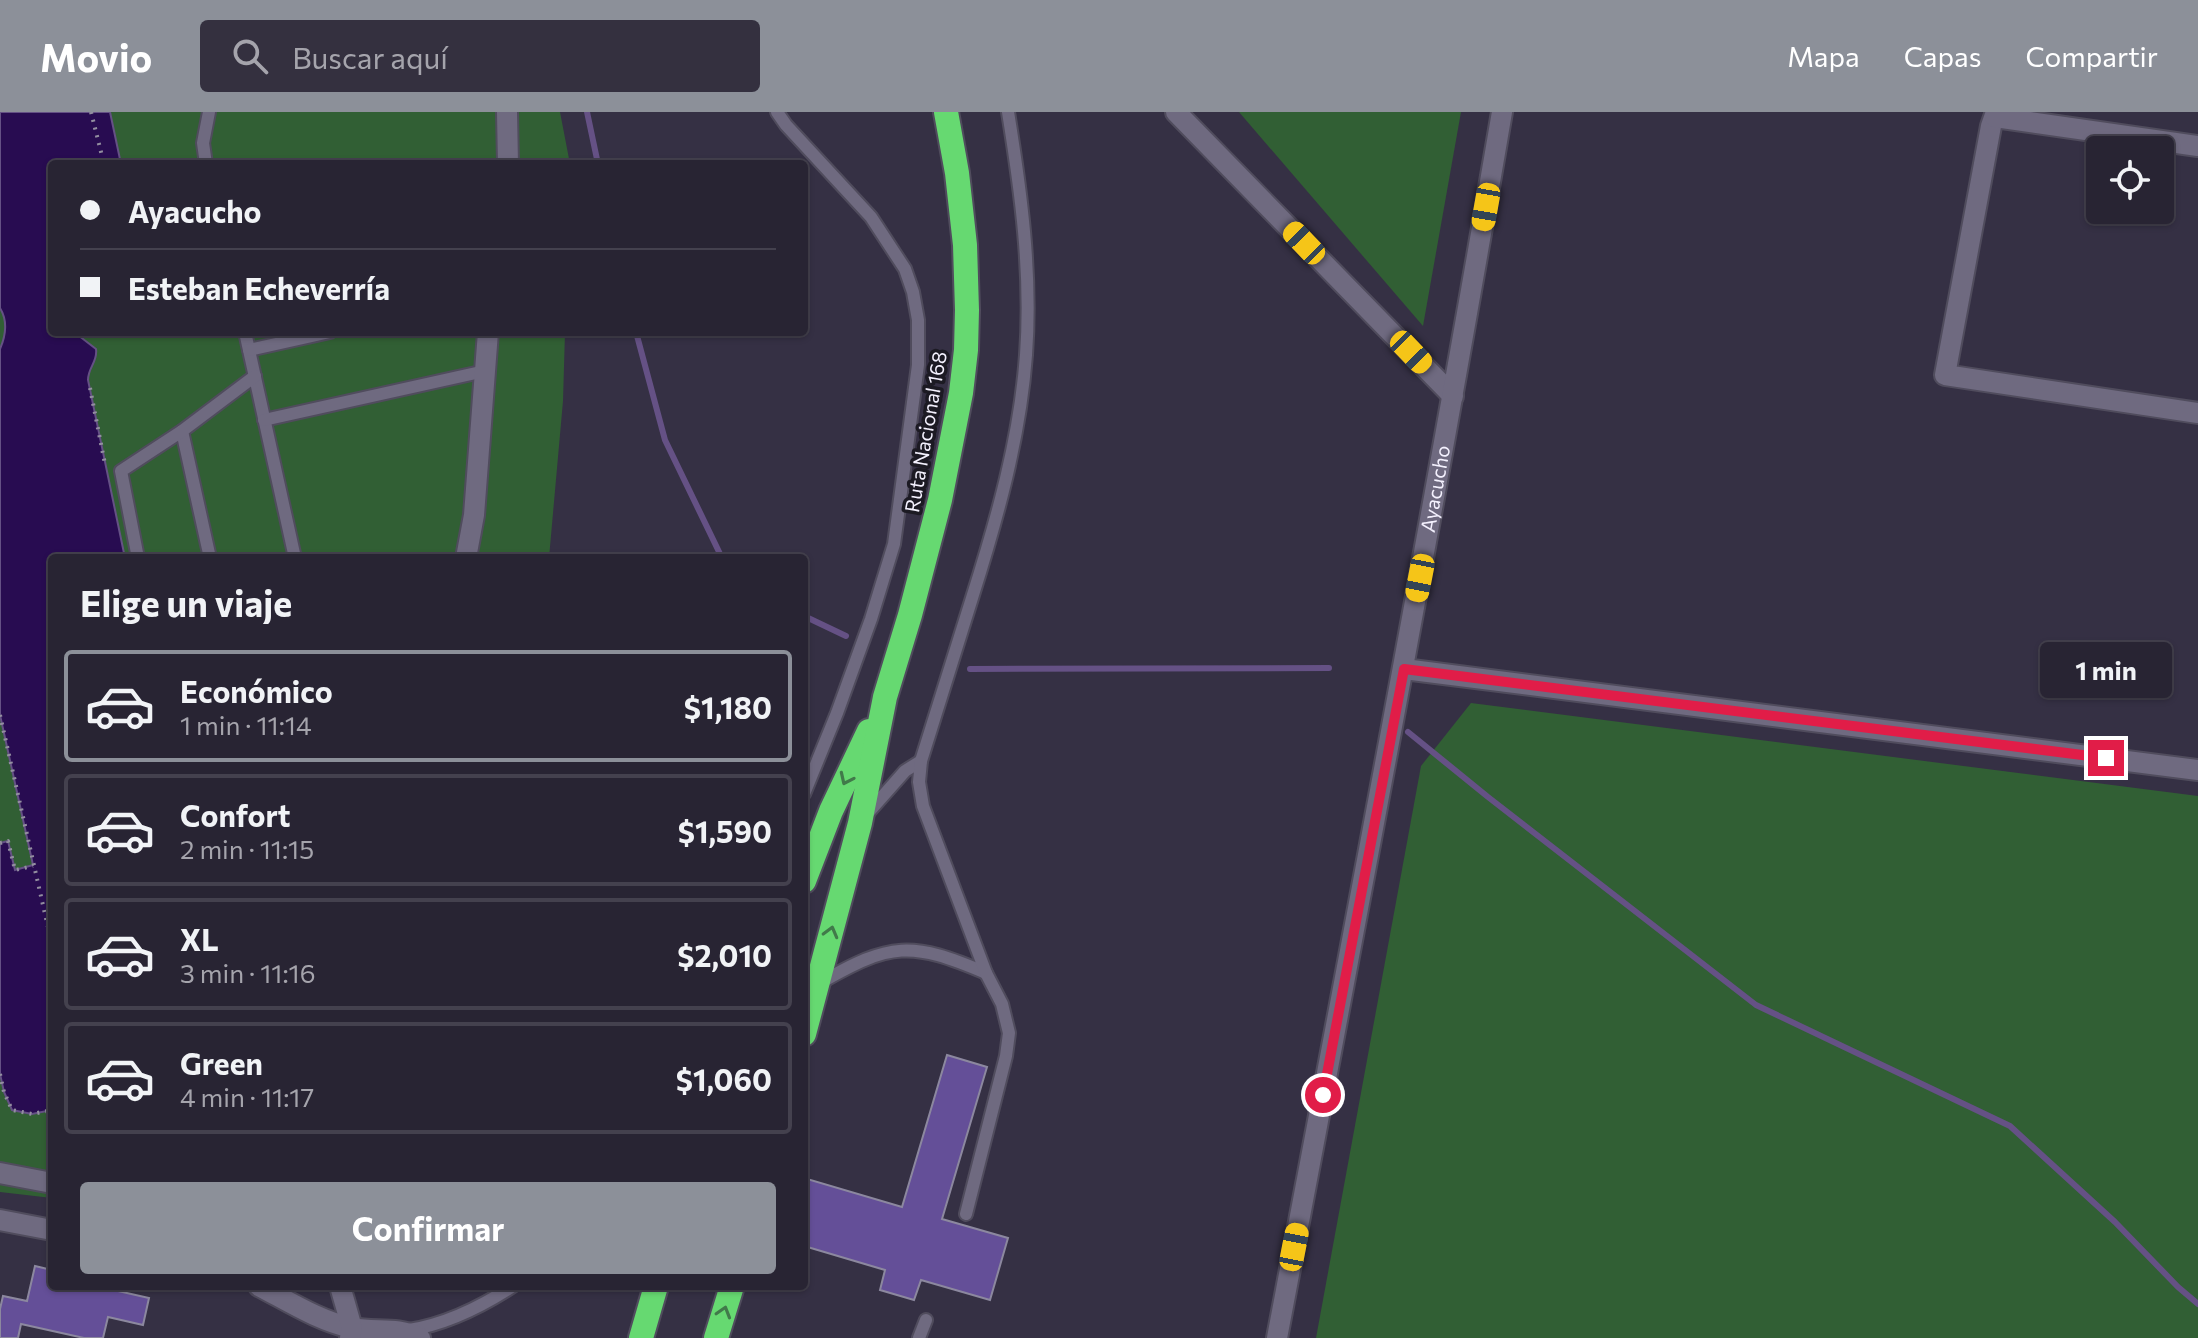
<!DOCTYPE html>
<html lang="es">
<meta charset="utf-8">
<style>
:root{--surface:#282433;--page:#34303f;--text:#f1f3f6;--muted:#a5a4ac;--line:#44414e;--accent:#8c9099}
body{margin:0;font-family:Commissioner,sans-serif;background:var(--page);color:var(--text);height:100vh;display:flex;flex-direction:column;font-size:30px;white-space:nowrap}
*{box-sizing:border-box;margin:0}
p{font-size:26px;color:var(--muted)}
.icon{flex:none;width:44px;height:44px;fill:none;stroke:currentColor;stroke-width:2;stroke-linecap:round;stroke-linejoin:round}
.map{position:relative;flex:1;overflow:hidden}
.side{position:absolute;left:48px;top:442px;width:760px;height:736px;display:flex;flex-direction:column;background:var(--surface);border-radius:8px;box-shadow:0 2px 6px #0004,0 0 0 2px var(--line)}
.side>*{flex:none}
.hud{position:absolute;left:48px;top:48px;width:760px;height:176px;border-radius:8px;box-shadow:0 2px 6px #0004,0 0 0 2px var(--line);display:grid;align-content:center;height:176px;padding:0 32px;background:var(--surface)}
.buttons{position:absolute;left:2086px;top:24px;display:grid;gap:16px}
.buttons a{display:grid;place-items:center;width:88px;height:88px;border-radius:8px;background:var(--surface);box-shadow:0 2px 6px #0004,0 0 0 2px var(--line);font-size:40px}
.end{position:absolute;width:36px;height:36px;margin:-18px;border:10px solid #e11d48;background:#fff;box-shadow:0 0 0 4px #fff}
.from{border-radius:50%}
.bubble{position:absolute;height:56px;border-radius:8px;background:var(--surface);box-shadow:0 2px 6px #0004,0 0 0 2px var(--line);font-size:26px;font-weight:700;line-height:56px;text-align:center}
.car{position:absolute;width:24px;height:48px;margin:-24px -12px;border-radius:10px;box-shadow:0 0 6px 2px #0007;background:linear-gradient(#f5c518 24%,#345 0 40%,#f5c518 0 76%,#345 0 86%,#f5c518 0)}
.hud b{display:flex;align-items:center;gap:28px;height:76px;font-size:30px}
.hud b+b{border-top:2px solid var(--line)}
.hud i{width:20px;height:20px;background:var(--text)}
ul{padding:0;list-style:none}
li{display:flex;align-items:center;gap:24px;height:112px;margin:0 16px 12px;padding:0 16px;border:4px solid var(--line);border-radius:8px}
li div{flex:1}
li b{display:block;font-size:30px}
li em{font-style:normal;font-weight:700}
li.current{border-color:var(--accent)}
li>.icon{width:72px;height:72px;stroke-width:1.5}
h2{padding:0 32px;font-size:36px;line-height:96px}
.cta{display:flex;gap:16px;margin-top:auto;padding:16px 32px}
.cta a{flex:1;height:92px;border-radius:8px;background:var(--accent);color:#fff;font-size:32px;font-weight:700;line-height:92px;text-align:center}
header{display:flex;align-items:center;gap:48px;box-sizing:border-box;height:112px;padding:0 40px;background:var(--accent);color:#fff}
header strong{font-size:38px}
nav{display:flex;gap:44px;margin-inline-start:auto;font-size:28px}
.search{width:560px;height:72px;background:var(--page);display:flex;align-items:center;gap:20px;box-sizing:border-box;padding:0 28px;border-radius:8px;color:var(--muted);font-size:30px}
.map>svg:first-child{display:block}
</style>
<header>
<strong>Movio</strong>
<div class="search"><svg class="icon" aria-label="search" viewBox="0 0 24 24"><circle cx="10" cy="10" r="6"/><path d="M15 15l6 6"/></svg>Buscar aquí</div>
<nav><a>Mapa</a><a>Capas</a><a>Compartir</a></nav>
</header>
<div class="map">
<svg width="2198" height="1226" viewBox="0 0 2198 1226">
<rect width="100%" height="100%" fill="#353044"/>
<!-- green -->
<g fill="#315f34">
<path d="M0 0H560L570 52H52V220H565L563 289 549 446H52V1086L0 1080Z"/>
<path d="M1239 0H1461L1423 214Z"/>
<path d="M1471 591 2198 684V1226H1316L1421 654Z"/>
</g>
<!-- water -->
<path fill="#280c51" stroke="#655185" stroke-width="2" d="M0 0H110L121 52H52V220H74L96 237C98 250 88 255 88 268L125 446H52V998L32 1002 12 998 4 980 0 962V731L8 729 15 758 33 753 0 603V237C6 223 8 209 0 196Z"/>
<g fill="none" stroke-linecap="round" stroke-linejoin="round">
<!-- stream -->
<g stroke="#655185" stroke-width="6">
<path d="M587 0 598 52"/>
<path d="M636 220 665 328 722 446"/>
<path d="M804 504 846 524"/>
<path d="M970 557 1329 556"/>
<path d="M1408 620 1488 685 1756 893 2010 1014 2115 1110 2178 1175 2198 1192"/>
</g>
</g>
<!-- building -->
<g fill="#644f98" stroke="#8c889f" stroke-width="2">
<path d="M947 943 987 955 942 1107 1008 1126 990 1188 921 1168 914 1188 880 1178 885 1158 804 1134V1066L902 1095Z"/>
<path d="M35 1154 52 1158V1174H96L149 1186 143 1213 108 1205 103 1226H84L21 1212 18 1226H0V1197L3 1184 27 1189Z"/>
</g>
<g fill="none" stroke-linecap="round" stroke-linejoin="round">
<!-- lane casing -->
<g stroke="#504c5d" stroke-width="16">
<g id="lane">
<path d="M777 0 786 13 871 105 905 157 913 180 918 208V253L894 432 871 507 837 601 804 682"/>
<path d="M206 52 203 31 209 0"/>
<path d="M245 220 295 446"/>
<path d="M249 238 330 220"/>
<path d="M264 308 485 259"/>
<path d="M182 319 210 446"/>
<path d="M138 446 121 359 182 319 255 264"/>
<path d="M867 702 905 659 921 649"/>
<path d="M820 871C891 830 911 829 986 861"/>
<path d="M966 1102 1006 944 1009 921 1002 892 986 861 923 694 919 670 921 649C938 595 955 540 972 486 997 407 1020 326 1026 243 1032 161 1021 80 1008 0"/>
<path d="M409 1218C447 1212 481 1195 513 1174"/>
<path d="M919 1226 926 1208"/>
</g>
</g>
<!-- street casing -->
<g stroke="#504c5d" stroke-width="24">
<g id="street">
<path d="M507 0 508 52"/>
<path d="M1176 0 1453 284"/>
<path d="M1996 0 1991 14 1945 263 2198 301"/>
<path d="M1995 5 2198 34"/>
<path d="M466 446 474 403 488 220"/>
<path d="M1404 557 2198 658"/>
<path d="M0 1061 52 1071"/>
<path d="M0 1108 52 1118"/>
<path d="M259 1174C288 1189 319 1209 352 1216 377 1221 395 1214 420 1226"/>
<path d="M340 1174 352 1216 350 1226"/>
<path id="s1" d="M1277 1226C1354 818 1432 410 1502 0"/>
</g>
</g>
<!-- highway casing -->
<g stroke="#504c5d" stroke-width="28">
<g id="highway">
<path d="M804 769 831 699 869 619"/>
<path d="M804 922 860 711 885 585 910 503 940 388 961 281 966 238 967 198 965 133 957 61 946 0"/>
<path d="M641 1226 656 1174"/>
<path d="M716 1226 732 1174"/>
</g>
</g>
<!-- path -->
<g stroke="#938fa0" stroke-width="4" stroke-dasharray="2 6" stroke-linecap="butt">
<path d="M91 0 104 52"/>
<path d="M90 276 105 352"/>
<path d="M0 603 52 833"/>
<path d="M0 731 8 729 15 758 33 754"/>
<path d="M0 962 4 980 12 998 32 1002 52 998"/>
</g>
<!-- lane -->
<use href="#lane" stroke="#6f6a80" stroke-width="12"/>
<!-- street -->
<use href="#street" stroke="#6f6a80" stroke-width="20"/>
<!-- highway -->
<use href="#highway" stroke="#66d971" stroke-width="24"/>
</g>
<!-- one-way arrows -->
<defs><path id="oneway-chevron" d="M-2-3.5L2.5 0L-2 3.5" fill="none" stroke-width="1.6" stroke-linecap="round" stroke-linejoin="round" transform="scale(2)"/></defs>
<g stroke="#417a4a">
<use href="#oneway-chevron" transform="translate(846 667) rotate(115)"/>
<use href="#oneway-chevron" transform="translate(831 820) rotate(-75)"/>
<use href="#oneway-chevron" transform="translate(724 1200) rotate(-73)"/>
</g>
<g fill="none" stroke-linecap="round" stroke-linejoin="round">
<!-- route -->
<path stroke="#e11d48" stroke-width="10" d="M1323 983 1404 557 2106 646"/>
</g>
<g text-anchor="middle" stroke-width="7" stroke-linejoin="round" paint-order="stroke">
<!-- street labels -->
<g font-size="20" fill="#f4f1fe" stroke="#1c1a23">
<text transform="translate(926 320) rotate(-80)" y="7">Ruta Nacional 168</text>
<text dy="7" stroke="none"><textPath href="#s1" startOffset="864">Ayacucho</textPath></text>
</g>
</g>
</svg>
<div class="buttons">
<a><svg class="icon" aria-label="locate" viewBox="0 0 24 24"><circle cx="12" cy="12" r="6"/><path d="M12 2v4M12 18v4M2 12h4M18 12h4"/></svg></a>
</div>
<i class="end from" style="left:1323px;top:983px"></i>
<i class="end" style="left:2106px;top:646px"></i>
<div class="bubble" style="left:2040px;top:530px;width:132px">1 min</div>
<i class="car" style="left:1486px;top:95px;rotate:190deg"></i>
<i class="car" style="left:1304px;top:131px;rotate:316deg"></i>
<i class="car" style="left:1411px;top:240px;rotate:136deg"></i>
<i class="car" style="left:1420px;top:466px;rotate:191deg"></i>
<i class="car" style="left:1294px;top:1135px;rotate:11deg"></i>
<div class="hud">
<b><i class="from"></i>Ayacucho</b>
<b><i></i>Esteban Echeverría</b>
</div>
<section class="side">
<h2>Elige un viaje</h2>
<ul>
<li class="current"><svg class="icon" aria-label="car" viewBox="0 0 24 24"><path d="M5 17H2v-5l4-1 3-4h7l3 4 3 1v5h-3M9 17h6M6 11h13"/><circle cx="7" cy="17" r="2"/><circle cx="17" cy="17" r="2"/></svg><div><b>Económico</b><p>1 min · 11:14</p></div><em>$1,180</em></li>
<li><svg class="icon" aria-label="car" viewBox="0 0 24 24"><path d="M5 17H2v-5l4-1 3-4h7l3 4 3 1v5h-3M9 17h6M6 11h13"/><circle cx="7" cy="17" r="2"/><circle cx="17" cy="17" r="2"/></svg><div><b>Confort</b><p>2 min · 11:15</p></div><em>$1,590</em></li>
<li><svg class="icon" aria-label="car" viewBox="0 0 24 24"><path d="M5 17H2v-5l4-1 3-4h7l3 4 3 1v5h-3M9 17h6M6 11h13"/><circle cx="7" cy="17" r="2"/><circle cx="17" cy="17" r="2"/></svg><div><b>XL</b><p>3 min · 11:16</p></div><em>$2,010</em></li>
<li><svg class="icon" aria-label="car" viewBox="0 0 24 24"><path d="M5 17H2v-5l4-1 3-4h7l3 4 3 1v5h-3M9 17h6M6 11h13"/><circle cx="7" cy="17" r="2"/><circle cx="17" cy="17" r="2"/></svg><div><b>Green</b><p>4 min · 11:17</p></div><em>$1,060</em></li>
</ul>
<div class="cta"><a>Confirmar</a></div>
</section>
</div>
